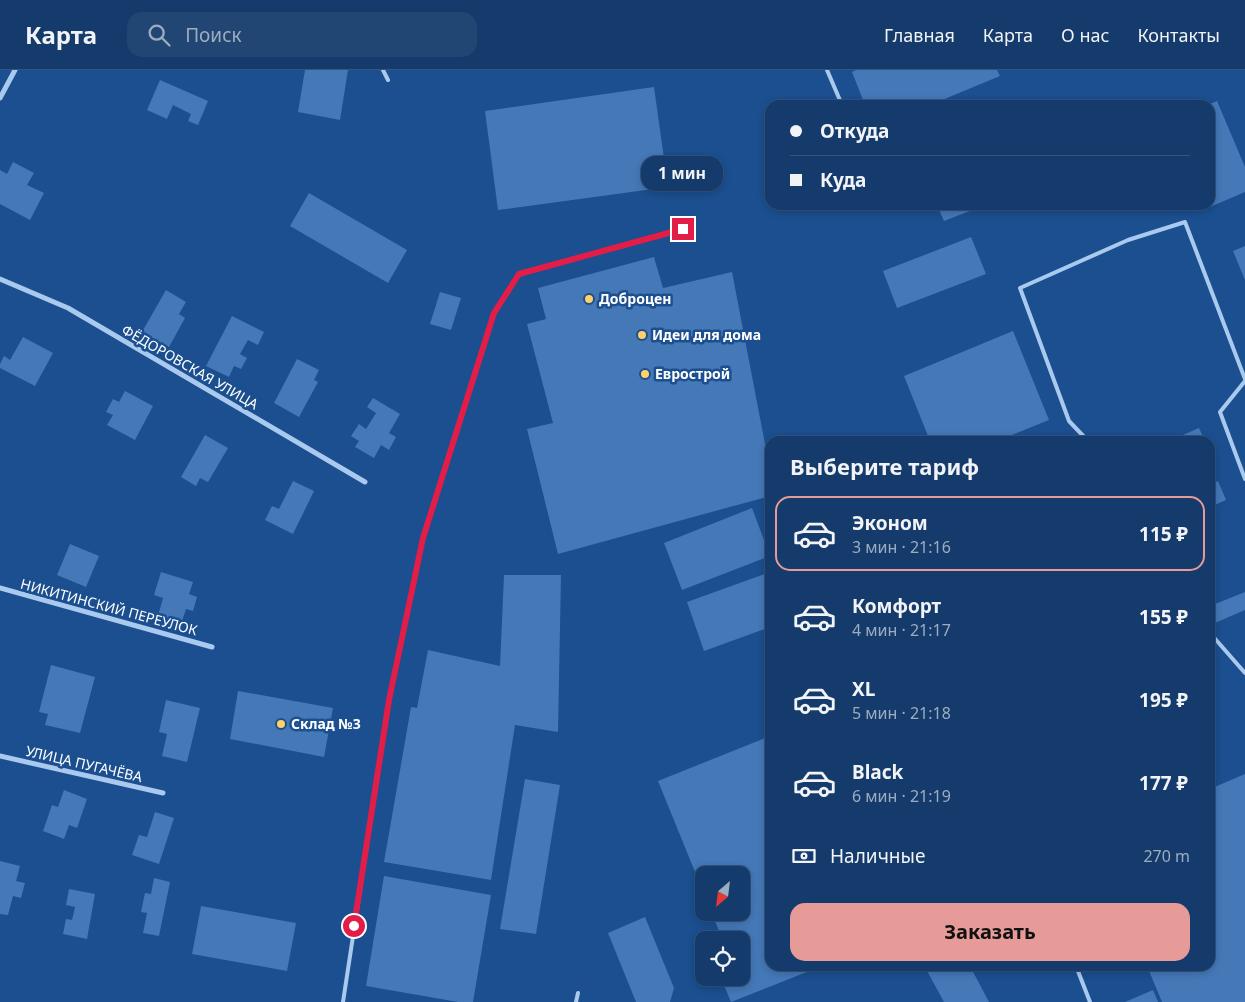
<!DOCTYPE html>
<html lang="ru">
<meta charset="utf-8">
<style>
:root{--surface:#143b6b;--page:#214673;--text:#f1f3f6;--muted:#9dadc1;--line:#33557e;--accent:#e69b98}
body{margin:0;font-family:"Noto Sans",sans-serif;background:var(--page);color:var(--text);height:100vh;display:flex;flex-direction:column;font-size:19px;white-space:nowrap}
*{box-sizing:border-box;margin:0}
p{font-size:16px;color:var(--muted)}
.icon{flex:none;width:28px;height:28px;fill:none;stroke:currentColor;stroke-width:2;stroke-linecap:round;stroke-linejoin:round}
.map{position:relative;flex:1;overflow:hidden}
.sheet{position:absolute;left:765px;top:366px;width:450px;height:535px;display:flex;flex-direction:column;background:var(--surface);border-radius:15px;box-shadow:0 2px 8px #0003,0 0 0 1px var(--line)}
.sheet>*{flex:none}
.hud{position:absolute;left:765px;top:30px;width:450px;height:110px;border-radius:15px;box-shadow:0 2px 8px #0003,0 0 0 1px var(--line);display:grid;align-content:center;height:110px;padding:0 25px;background:var(--surface)}
.needle{width:32px;rotate:208deg}
.controls{position:absolute;left:695px;top:796px;display:grid;gap:10px}
.controls a{display:grid;place-items:center;width:55px;height:55px;border-radius:10px;background:var(--surface);box-shadow:0 2px 8px #0003,0 0 0 1px var(--line);font-size:25px}
.end{position:absolute;width:22px;height:22px;margin:-11px;border:6px solid #e11d48;background:#fff;box-shadow:0 0 0 2px #fff}
.from{border-radius:50%}
.bubble{position:absolute;height:35px;border-radius:15px;background:var(--surface);box-shadow:0 2px 8px #0003,0 0 0 1px var(--line);font-size:16px;font-weight:700;line-height:35px;text-align:center}
.hud b{display:flex;align-items:center;gap:18px;height:48px;font-size:19px}
.hud b+b{border-top:1px solid var(--line)}
.hud i{width:12px;height:12px;background:var(--text)}
ul{padding:0;list-style:none}
li{display:flex;align-items:center;gap:15px;height:75px;margin:0 10px 8px;padding:0 15px;border:2px solid transparent;border-radius:15px}
li div{flex:1}
li b{display:block;font-size:19px}
li em{font-style:normal;font-weight:700}
li.selected{border-color:var(--accent)}
li>.icon{width:45px;height:45px;stroke-width:1.5}
h2{padding:0 25px;font-size:22px;line-height:60px}
.pay{display:flex;align-items:center;gap:12px;height:55px;padding:0 25px;font-size:19px}
.pay p{margin-inline-start:auto}
.cta{display:flex;gap:10px;margin-top:auto;padding:10px 25px}
.cta a{flex:1;height:58px;border-radius:15px;background:var(--accent);color:#111;font-size:20px;font-weight:700;line-height:58px;text-align:center}
header{display:flex;align-items:center;gap:30px;box-sizing:border-box;height:70px;padding:0 25px;background:var(--surface);border-bottom:1px solid var(--line)}
header strong{font-size:24px}
nav{display:flex;gap:28px;margin-inline-start:auto;font-size:18px}
.search{width:350px;height:45px;background:var(--page);display:flex;align-items:center;gap:12px;box-sizing:border-box;padding:0 18px;border-radius:15px;color:var(--muted);font-size:19px}
.map>svg:first-child{display:block}
</style>
<header>
<strong>Карта</strong>
<div class="search"><svg class="icon" aria-label="search" viewBox="0 0 24 24"><circle cx="10" cy="10" r="6"/><path d="M15 15l6 6"/></svg>Поиск</div>
<nav><a>Главная</a><a>Карта</a><a>О нас</a><a>Контакты</a></nav>
</header>
<div class="map">
<svg width="1245" height="932" viewBox="0 0 1245 932">
<rect width="100%" height="100%" fill="#1b4f8f"/>
<!-- building -->
<g fill="#4478b7">
<path d="M305 0H348L340 50 298 42Z"/>
<path d="M856 0H997L1000 6 930 35H865L852 2Z"/>
<path d="M160 10 208 31 198 55 188 51 191 44 173 35 167 49 147 40Z"/>
<path d="M654 17 668 117 498 140 485 41Z"/>
<path d="M1217 31 1245 97V122L1203 140 1201 135H1210V34Z"/>
<path d="M13 92 34 103 27 115 44 123 30 150 0 134V100L7 104Z"/>
<path d="M309 123 407 180 388 213 290 156Z"/>
<path d="M937 135H979L980 137 944 151Z"/>
<path d="M971 167 986 204 897 238 883 201Z"/>
<path d="M1245 176V210L1233 181Z"/>
<path d="M654 187 663 218 732 202 770 400V426L558 484 527 359 553 353 527 254 546 249 538 218Z"/>
<path d="M166 220 186 232 179 244 185 248 169 277 142 262Z"/>
<path d="M440 222 461 228 451 260 430 254Z"/>
<path d="M232 246 264 262 258 275 248 270 240 284 247 288 241 299 234 296 229 307 206 296Z"/>
<path d="M1013 261 1049 350 997 371H930L904 306Z"/>
<path d="M23 267 53 283 35 316 0 298V294L4 286 10 290Z"/>
<path d="M297 289 319 300 314 310 318 312 299 347 274 333Z"/>
<path d="M125 321 153 336 135 370 107 355 113 345 106 342 113 329 119 332Z"/>
<path d="M373 328 400 344 389 363 396 367 389 380 381 375 374 388 355 377 359 371 351 366 359 354 366 359 376 343 367 337Z"/>
<path d="M1199 358 1205 371H1169Z"/>
<path d="M205 365 228 378 208 412 200 408 196 416 181 407Z"/>
<path d="M293 411 314 421 293 464 265 450 272 436 279 439Z"/>
<path d="M1218 411 1226 430 1210 437V415Z"/>
<path d="M752 438 770 486 682 520 664 473Z"/>
<path d="M70 474 99 486 86 517 57 505Z"/>
<path d="M161 502 193 512 189 524 197 527 193 541 186 539 179 560 156 553 163 528 154 525Z"/>
<path d="M770 502V557L704 581 687 532Z"/>
<path d="M504 505H561L558 662 515 655 491 810 384 792 411 637 417 638 428 580 500 596Z"/>
<path d="M1245 522V540L1210 555V536Z"/>
<path d="M51 595 95 607 80 663 45 655 48 644 39 642Z"/>
<path d="M238 621 333 638 324 687 230 669Z"/>
<path d="M166 630 200 638 187 692 162 686 167 664 159 662Z"/>
<path d="M770 666V896H822L731 932 721 908H741V870H723L711 842H741V805H704V824L658 711Z"/>
<path d="M1245 704V932H1162L1147 896H1210V719Z"/>
<path d="M525 709 560 715 536 864 500 859Z"/>
<path d="M64 720 87 729 77 758 69 755 64 769 43 761 52 735 58 737Z"/>
<path d="M155 742 174 748 159 794 132 785 139 765 147 767Z"/>
<path d="M0 791 20 796 16 811 25 813 21 828 13 826 8 845 0 844Z"/>
<path d="M384 806 491 825 473 932H458L366 916Z"/>
<path d="M154 808 170 812 159 866 143 863 147 843 141 842 145 823 151 824Z"/>
<path d="M69 819 95 824 87 869 63 864 66 849 72 850 75 837 66 835Z"/>
<path d="M201 836 296 853 287 901 192 884Z"/>
<path d="M645 847 674 918 670 932H636L608 863Z"/>
<path d="M931 896H970L989 932H944L926 899Z"/>
<path d="M1153 920 1158 932H1125Z"/>
</g>
<g fill="none" stroke-linecap="round" stroke-linejoin="round">
<!-- service -->
<g stroke="#a9c9ee" stroke-width="4">
<path d="M383 0 388 10"/>
<path d="M827 0 842 35"/>
<path d="M1245 311 1220 342 1245 409"/>
<path d="M1088 371 1069 351 1020 218 1128 170 1185 152 1245 309"/>
<path d="M1210 563 1245 603"/>
<path d="M1076 896 1090 932"/>
<path d="M343 932 389 630 423 468 494 243 519 204 683 159"/>
<path d="M576 932 578 923"/>
</g>
<!-- minor -->
<g stroke="#a9c9ee" stroke-width="5">
<path d="M0 28 15 0"/>
<path d="M0 209 68 238 365 412"/>
<path d="M0 518 212 577"/>
<path d="M0 686 163 723"/>
</g>
</g>
<g fill="none" stroke-linecap="round" stroke-linejoin="round">
<!-- route -->
<path stroke="#e11d48" stroke-width="6" d="M354 856 389 630 423 468 494 243 519 204 683 159"/>
</g>
<!-- markers -->
<g fill="#ffd166" stroke="#1b4f8f" stroke-width="2">
<circle cx="589" cy="229" r="5"/>
<circle cx="642" cy="265" r="5"/>
<circle cx="645" cy="304" r="5"/>
<circle cx="281" cy="654" r="5"/>
</g>
<g text-anchor="middle" stroke-width="5" stroke-linejoin="round" paint-order="stroke">
<!-- poi labels -->
<g font-size="14" font-weight="bold" fill="#fff" stroke="#1b4f8f" text-anchor="start">
<text x="599" y="234">Доброцен</text>
<text x="652" y="270">Идеи для дома</text>
<text x="655" y="309">Еврострой</text>
<text x="291" y="659">Склад №3</text>
</g>
<!-- street labels -->
<g font-size="14" fill="#fff" stroke="#1b4f8f">
<text transform="translate(190 297) rotate(30)" y="5">ФЁДОРОВСКАЯ УЛИЦА</text>
<text transform="translate(109 537) rotate(15)" y="5">НИКИТИНСКИЙ ПЕРЕУЛОК</text>
<text transform="translate(84 694) rotate(13)" y="5">УЛИЦА ПУГАЧЁВА</text>
</g>
</g>
</svg>
<div class="controls">
<a><svg class="needle" viewBox="-14 -14 28 28"><path d="M0-13l5 13h-10z" fill="#e53935"/><path d="M0 13l5-13h-10z" fill="#9dadc1"/></svg></a>
<a><svg class="icon" aria-label="locate" viewBox="0 0 24 24"><circle cx="12" cy="12" r="6"/><path d="M12 2v4M12 18v4M2 12h4M18 12h4"/></svg></a>
</div>
<i class="end from" style="left:354px;top:856px"></i>
<i class="end" style="left:683px;top:159px"></i>
<div class="bubble" style="left:641px;top:86px;width:82px">1 мин</div>
<div class="hud">
<b><i class="from"></i>Откуда</b>
<b><i></i>Куда</b>
</div>
<section class="sheet">
<h2>Выберите тариф</h2>
<ul>
<li class="selected"><svg class="icon" aria-label="car" viewBox="0 0 24 24"><path d="M5 17H2v-5l4-1 3-4h7l3 4 3 1v5h-3M9 17h6M6 11h13"/><circle cx="7" cy="17" r="2"/><circle cx="17" cy="17" r="2"/></svg><div><b>Эконом</b><p>3 мин · 21:16</p></div><em>115 ₽</em></li>
<li><svg class="icon" aria-label="car" viewBox="0 0 24 24"><path d="M5 17H2v-5l4-1 3-4h7l3 4 3 1v5h-3M9 17h6M6 11h13"/><circle cx="7" cy="17" r="2"/><circle cx="17" cy="17" r="2"/></svg><div><b>Комфорт</b><p>4 мин · 21:17</p></div><em>155 ₽</em></li>
<li><svg class="icon" aria-label="car" viewBox="0 0 24 24"><path d="M5 17H2v-5l4-1 3-4h7l3 4 3 1v5h-3M9 17h6M6 11h13"/><circle cx="7" cy="17" r="2"/><circle cx="17" cy="17" r="2"/></svg><div><b>XL</b><p>5 мин · 21:18</p></div><em>195 ₽</em></li>
<li><svg class="icon" aria-label="car" viewBox="0 0 24 24"><path d="M5 17H2v-5l4-1 3-4h7l3 4 3 1v5h-3M9 17h6M6 11h13"/><circle cx="7" cy="17" r="2"/><circle cx="17" cy="17" r="2"/></svg><div><b>Black</b><p>6 мин · 21:19</p></div><em>177 ₽</em></li>
</ul>
<div class="pay"><svg class="icon" aria-label="cash" viewBox="0 0 24 24"><path d="M3 7h18v10H3z"/><circle cx="12" cy="12" r="2"/></svg>Наличные<p>270 m</p></div>
<div class="cta"><a>Заказать</a></div>
</section>
</div>
